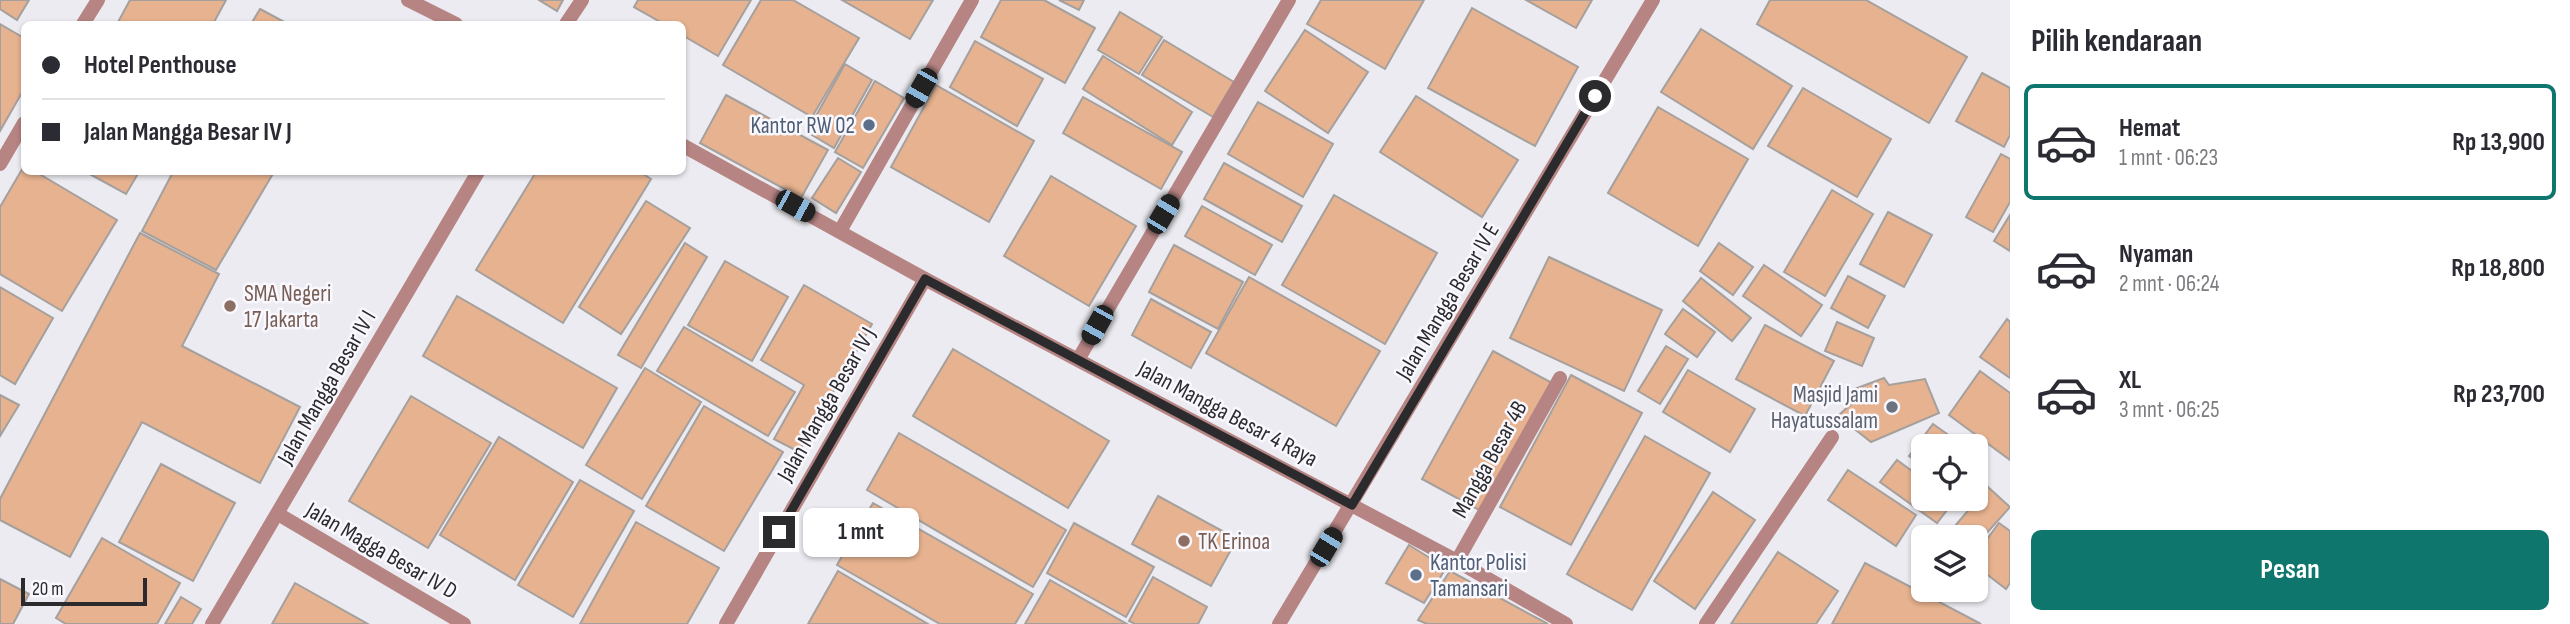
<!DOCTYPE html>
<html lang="id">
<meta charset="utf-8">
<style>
:root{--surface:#fff;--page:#f2f2f3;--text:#2b2b33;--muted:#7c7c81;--line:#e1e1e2;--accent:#0f766e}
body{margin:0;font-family:"Sofia Sans Condensed",sans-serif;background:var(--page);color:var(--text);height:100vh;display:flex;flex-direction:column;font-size:26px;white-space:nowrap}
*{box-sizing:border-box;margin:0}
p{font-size:23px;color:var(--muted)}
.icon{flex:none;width:38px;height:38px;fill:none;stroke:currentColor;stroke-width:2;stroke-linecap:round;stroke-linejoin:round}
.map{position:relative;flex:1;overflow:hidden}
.panel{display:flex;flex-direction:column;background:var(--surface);width:560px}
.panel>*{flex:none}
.banner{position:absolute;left:21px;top:21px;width:665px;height:154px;border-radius:10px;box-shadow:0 2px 5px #0004;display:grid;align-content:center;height:154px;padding:0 21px;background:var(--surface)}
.fabs{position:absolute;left:1911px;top:434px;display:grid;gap:14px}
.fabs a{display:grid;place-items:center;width:77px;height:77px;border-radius:10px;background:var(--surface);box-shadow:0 2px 5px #0004;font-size:35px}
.scale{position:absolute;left:21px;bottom:18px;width:126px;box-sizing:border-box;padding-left:7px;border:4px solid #2b2b2d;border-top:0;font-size:19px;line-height:24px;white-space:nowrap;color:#2b2b2d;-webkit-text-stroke:5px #f9f8fe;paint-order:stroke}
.end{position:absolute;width:32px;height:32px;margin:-16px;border:9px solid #2b2b2d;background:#fff;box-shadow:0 0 0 4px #fff}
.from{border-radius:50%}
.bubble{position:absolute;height:49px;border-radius:10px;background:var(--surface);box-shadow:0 2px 5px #0004;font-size:23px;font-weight:700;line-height:49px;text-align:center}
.car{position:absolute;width:21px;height:42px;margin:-21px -10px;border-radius:9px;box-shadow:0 0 5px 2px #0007;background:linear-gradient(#222 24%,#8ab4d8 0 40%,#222 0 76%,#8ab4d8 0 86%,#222 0)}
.banner b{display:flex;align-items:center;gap:24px;height:66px;font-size:26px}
.banner b+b{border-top:2px solid var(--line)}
.banner i{width:18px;height:18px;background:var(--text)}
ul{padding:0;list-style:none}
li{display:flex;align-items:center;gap:21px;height:116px;margin:0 14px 10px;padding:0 7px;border:4px solid transparent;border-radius:10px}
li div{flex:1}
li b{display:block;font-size:26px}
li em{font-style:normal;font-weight:700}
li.current{border-color:var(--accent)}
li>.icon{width:63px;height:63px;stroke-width:1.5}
h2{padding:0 21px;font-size:32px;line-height:84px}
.primary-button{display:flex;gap:14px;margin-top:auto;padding:14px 21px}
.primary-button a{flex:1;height:80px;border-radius:10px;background:var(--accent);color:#fff;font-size:28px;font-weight:700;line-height:80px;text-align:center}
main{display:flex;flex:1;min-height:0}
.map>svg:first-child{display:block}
</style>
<main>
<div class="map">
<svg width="2010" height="624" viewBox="0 0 2010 624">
<rect width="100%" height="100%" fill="#ebebf1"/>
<!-- building -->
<g fill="#e6b28f" stroke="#a5a09d" stroke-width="2">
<path d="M0 0H29L17 20 0 9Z"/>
<path d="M130 0H226L213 24H117Z"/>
<path d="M539 0H563L557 11Z"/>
<path d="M638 0H751L718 56 682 35V24H664L634 7Z"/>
<path d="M761 0H793L859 38 812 117 723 65Z"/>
<path d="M842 0H933L910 39Z"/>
<path d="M1001 0H1044L1095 28 1065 83 981 37Z"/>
<path d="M1059 0H1084L1079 10Z"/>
<path d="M1321 0H1424L1385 69 1307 24Z"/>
<path d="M1526 0H1592L1576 28Z"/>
<path d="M1770 0H1866L1967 57 1929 123 1757 24Z"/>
<path d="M1472 8 1578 67 1535 146 1428 88Z"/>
<path d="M260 9 288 24H251Z"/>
<path d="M1120 12 1162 37 1139 74 1098 50Z"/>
<path d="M0 24 24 38V89L0 131Z"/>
<path d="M1701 29 1792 86 1753 149 1661 92Z"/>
<path d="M1305 30 1368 72 1328 133 1265 91Z"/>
<path d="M1164 40 1234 82 1213 117 1142 75Z"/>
<path d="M975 41 1043 79 1017 126 950 87Z"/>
<path d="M1103 56 1192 112 1172 145 1083 89Z"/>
<path d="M845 64 872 80 834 148 807 132Z"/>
<path d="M1982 73 2010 88V135L2004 147 1956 121Z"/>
<path d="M875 81 904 98 863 168 835 152Z"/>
<path d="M936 85 1034 141 989 222 891 167Z"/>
<path d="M1803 88 1891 139 1857 197 1768 146Z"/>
<path d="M726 95 828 150 801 198 700 143Z"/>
<path d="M1416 96 1518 160 1482 217 1380 152Z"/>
<path d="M1083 97 1182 152 1161 189 1063 133Z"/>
<path d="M1258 102 1333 144 1303 197 1228 154Z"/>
<path d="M1658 107 1748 159 1698 246 1608 193Z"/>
<path d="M2001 154 2010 159V202L1993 232 1966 217Z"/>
<path d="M838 158 861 172 836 213 812 198Z"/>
<path d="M1224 163 1302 206 1282 242 1204 199Z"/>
<path d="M24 166V172H36L117 220 62 311 0 274V207Z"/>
<path d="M86 172H139L126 194Z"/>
<path d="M173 172H274L216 270 142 231Z"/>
<path d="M536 172H640L651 179 563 323 476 270Z"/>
<path d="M1051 176 1136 226 1089 306 1004 256Z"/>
<path d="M1832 190 1873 214 1825 296 1784 272Z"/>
<path d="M1334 195 1437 253 1385 344 1282 285Z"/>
<path d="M646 201 690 228 621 334 579 307Z"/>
<path d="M1202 206 1272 245 1255 275 1185 236Z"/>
<path d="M1888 212 1932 235 1904 287 1860 264Z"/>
<path d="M2010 215V251L1994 241Z"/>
<path d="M140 233 219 274 182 346 300 407 260 483 142 422 70 557 0 520V499Z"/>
<path d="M685 243 707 257 641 368 618 355Z"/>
<path d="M1719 243 1753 267 1733 295 1700 271Z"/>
<path d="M1174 245 1243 282 1218 329 1149 292Z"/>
<path d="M1549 257 1662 310 1624 391 1510 338Z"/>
<path d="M725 261 788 297 752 361 688 325Z"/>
<path d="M1764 265 1822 305 1801 336 1743 296Z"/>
<path d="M1848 276 1885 296 1868 328 1831 308Z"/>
<path d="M1249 277 1380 351 1336 426 1206 353Z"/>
<path d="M1701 278 1751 318 1732 341 1683 301Z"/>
<path d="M804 285 872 324 799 452 774 439 804 385 761 360Z"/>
<path d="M0 287 53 318 15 384 0 375Z"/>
<path d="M457 296 617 388 583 448 423 356Z"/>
<path d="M1151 299 1211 332 1191 368 1132 335Z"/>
<path d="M1683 309 1715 332 1697 357 1665 334Z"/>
<path d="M2007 319 2010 322V378L1980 357Z"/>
<path d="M1837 322 1874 338 1862 366 1825 351Z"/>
<path d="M1765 325 1834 361 1805 416 1736 379Z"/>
<path d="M684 327 795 392 768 436 657 371Z"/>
<path d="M1666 346 1688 359 1660 404 1638 391Z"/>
<path d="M953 349 1109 441 1068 508 913 416Z"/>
<path d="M1493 351 1552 383 1481 511 1422 479Z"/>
<path d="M645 368 701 402 642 499 586 465Z"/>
<path d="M1688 370 1755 409 1730 452 1663 412Z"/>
<path d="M1980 371 2010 393V460L1949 415Z"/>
<path d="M1571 375 1642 413 1571 545 1500 507Z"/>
<path d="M1884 378 1889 385 1925 379 1939 413 1871 442 1838 416 1853 402 1852 390Z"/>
<path d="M0 395 19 405 0 436Z"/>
<path d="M411 396 491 443 428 548 349 501Z"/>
<path d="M704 406 783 452 724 551 646 506Z"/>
<path d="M1933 424 1964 446H1923V466L1909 456Z"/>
<path d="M899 433 1066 530 1033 587 867 490Z"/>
<path d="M1645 436 1710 473 1632 610 1567 574Z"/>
<path d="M499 437 573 482 515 580 440 535Z"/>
<path d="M1897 460 1923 479V499L1954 501 1937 523 1880 482Z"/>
<path d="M161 464 235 503 193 581 119 542Z"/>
<path d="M1848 470 1916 515 1896 546 1828 500Z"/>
<path d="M580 480 634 511 573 617 518 585Z"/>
<path d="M1988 487 2010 507 1977 544 1976 537H1968L1955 526Z"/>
<path d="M1713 492 1755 520 1695 609 1654 581Z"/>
<path d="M1158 496 1237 539 1211 586 1132 544Z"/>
<path d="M873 503 1033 594 1015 624H940L837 565Z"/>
<path d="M636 522 719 568 687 624H580Z"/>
<path d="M1074 523 1154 567 1126 617 1047 573Z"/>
<path d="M1999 523 2010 531V583L2006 589 1976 566V554Z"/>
<path d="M102 538 180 583 157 624H66L56 618Z"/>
<path d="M1409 545 1446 568 1424 603 1386 583Z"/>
<path d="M1778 552 1838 591 1816 624H1731Z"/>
<path d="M1865 563 1981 624H1832Z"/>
<path d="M838 571 928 624H808Z"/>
<path d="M1450 571 1548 624H1427L1418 620Z"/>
<path d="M1153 577 1207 607 1198 624H1135L1129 621Z"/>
<path d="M0 579 29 594 13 624H0Z"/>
<path d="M1050 580 1127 624H1025Z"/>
<path d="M295 583 368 624H272Z"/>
<path d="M181 597 201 609 192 624H165Z"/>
</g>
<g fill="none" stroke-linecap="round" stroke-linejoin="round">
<!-- minor -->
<g stroke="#b68483" stroke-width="14">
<path d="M408 0 456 24"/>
<path d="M83 24 98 0"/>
<path d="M566 24 582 0"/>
<path d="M682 145 925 279 1457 561 1566 624"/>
<path d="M0 164 24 123"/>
<path d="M840 231 972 0"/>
<path d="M1079 358 1289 0"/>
<path d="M278 514 464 624"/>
<path d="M1457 561 1560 378"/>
<path d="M212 624 478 172"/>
<path d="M726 624 925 279"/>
<path d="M1279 624 1653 0"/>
<path d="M1706 624 1832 437"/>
</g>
</g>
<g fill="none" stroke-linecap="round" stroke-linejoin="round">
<!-- route -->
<path stroke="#2b2b2d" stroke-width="9" d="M779 532 925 279 1352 505 1595 96"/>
</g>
<!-- markers -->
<g fill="#5c6f8a" stroke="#f9f8fe" stroke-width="2.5">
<circle cx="869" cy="125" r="7"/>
<circle cx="1416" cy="575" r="7"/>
</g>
<g fill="#8d6e63" stroke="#f9f8fe" stroke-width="2.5">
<circle cx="230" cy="306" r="7"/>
<circle cx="1184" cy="541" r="7"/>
</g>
<circle fill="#6b7280" stroke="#f9f8fe" stroke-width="2.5" cx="1892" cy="407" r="7"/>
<g text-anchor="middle" stroke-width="5" stroke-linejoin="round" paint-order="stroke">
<!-- service labels -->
<g font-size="23" fill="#4e5e75" stroke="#f9f8fe" text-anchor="end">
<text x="855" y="133">Kantor RW 02</text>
<text x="1430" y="570" text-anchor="start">Kantor Polisi<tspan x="1430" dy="26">Tamansari</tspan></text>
</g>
<!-- education labels -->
<g font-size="23" fill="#785e54" stroke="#f9f8fe" text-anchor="start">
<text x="244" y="301">SMA Negeri<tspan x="244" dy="26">17 Jakarta</tspan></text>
<text x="1198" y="549">TK Erinoa</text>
</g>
<!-- street labels -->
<g font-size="23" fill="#2b2b2d" stroke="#f9f8fe">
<text transform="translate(1447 301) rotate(-59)" y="8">Jalan Mangga Besar IV E</text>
<text transform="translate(326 387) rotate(-60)" y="8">Jalan Mangga Besar IV I</text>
<text transform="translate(826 404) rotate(-60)" y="8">Jalan Mangga Besar IV J</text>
<text transform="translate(1228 413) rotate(28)" y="8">Jalan Mangga Besar 4 Raya</text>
<text transform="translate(1489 459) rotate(-61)" y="8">Mangga Besar 4B</text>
<text transform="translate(382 550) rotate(30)" y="8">Jalan Magga Besar IV D</text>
</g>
<!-- worship labels -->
<g font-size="23" fill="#5b616d" stroke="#f9f8fe" text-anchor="end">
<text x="1878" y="402">Masjid Jami<tspan x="1878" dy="26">Hayatussalam</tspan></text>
</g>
</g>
</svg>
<div class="fabs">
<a><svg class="icon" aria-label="locate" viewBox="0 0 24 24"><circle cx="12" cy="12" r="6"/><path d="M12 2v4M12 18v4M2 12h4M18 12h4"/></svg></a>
<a><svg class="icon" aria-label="layers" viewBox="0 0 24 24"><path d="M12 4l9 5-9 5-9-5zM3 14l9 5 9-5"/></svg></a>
</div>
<div class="scale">20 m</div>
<i class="end from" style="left:1595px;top:96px"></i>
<i class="end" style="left:779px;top:532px"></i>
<div class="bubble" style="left:803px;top:508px;width:116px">1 mnt</div>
<i class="car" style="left:921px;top:88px;rotate:210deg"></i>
<i class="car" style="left:795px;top:206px;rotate:119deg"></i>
<i class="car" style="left:1163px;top:214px;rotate:31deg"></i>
<i class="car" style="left:1097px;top:325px;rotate:209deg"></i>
<i class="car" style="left:1326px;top:547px;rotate:31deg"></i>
<div class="banner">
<b><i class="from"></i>Hotel Penthouse</b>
<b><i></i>Jalan Mangga Besar IV J</b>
</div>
</div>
<section class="panel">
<h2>Pilih kendaraan</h2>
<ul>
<li class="current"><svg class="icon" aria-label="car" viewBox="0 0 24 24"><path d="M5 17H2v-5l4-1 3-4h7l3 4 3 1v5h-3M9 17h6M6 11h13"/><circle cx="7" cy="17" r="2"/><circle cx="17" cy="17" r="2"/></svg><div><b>Hemat</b><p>1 mnt · 06:23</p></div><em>Rp 13,900</em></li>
<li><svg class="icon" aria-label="car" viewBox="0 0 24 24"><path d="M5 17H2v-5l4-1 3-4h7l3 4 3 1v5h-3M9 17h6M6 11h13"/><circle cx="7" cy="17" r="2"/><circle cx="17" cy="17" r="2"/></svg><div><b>Nyaman</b><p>2 mnt · 06:24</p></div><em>Rp 18,800</em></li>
<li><svg class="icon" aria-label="car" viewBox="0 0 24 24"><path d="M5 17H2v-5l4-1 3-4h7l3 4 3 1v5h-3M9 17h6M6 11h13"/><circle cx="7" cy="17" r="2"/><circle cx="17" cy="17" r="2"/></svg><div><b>XL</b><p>3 mnt · 06:25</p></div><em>Rp 23,700</em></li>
</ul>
<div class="primary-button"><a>Pesan</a></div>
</section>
</main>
